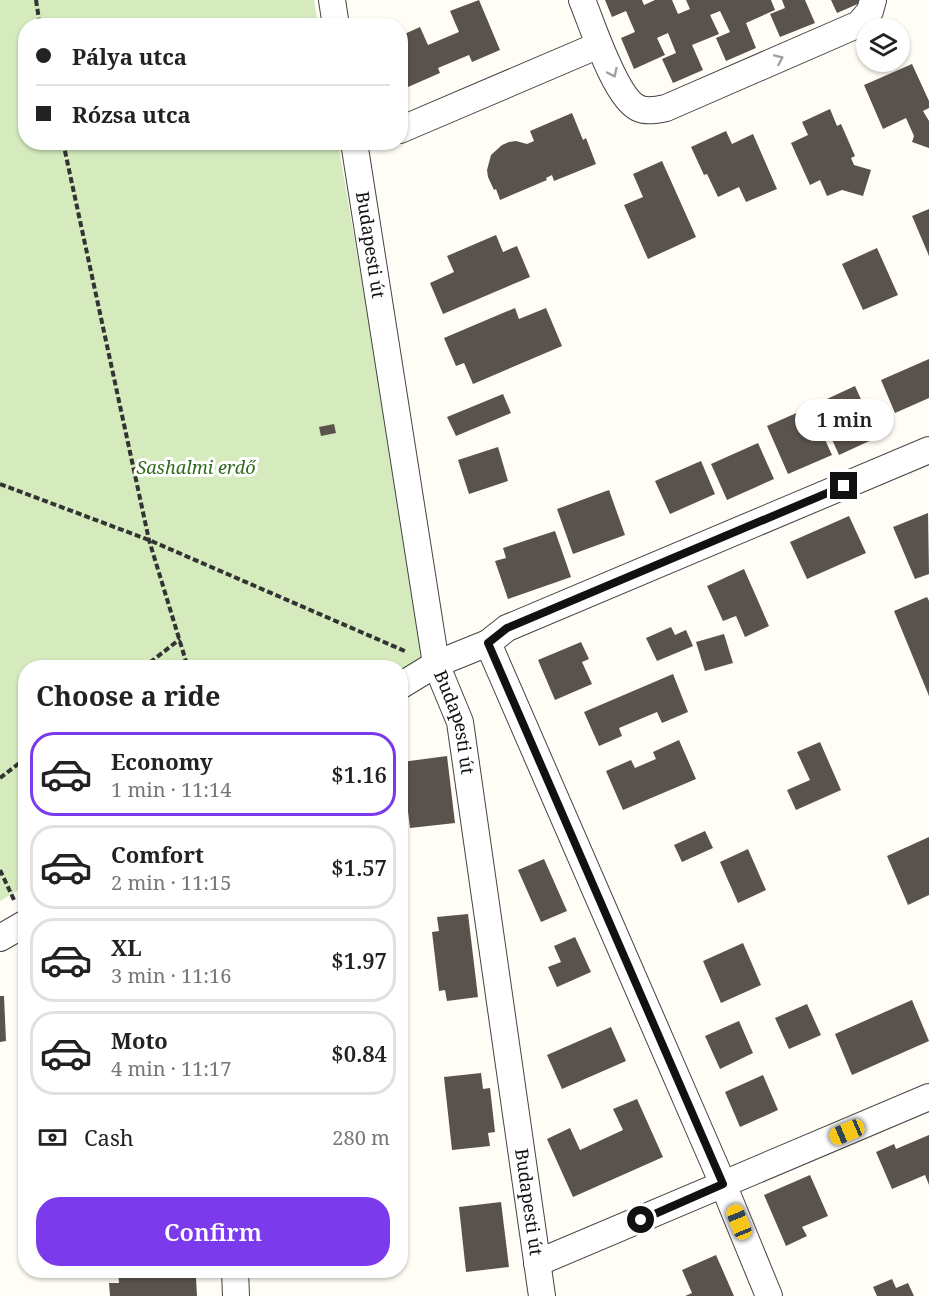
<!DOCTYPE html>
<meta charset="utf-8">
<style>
:root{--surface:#fff;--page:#f6f6f6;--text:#222;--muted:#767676;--line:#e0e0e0;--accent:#7c3aed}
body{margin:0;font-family:"Noto Serif",serif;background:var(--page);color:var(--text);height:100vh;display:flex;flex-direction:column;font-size:22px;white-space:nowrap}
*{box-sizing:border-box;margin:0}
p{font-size:20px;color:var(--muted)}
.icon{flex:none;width:33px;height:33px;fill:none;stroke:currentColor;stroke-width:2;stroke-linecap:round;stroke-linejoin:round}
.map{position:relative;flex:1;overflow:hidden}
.sheet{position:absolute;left:18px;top:660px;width:390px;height:618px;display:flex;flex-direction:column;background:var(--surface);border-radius:24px;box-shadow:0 2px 4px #0004}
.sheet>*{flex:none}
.top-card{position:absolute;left:18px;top:18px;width:390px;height:132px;border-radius:24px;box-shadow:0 2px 4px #0004;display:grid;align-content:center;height:132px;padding:0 18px;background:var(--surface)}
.buttons{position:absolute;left:856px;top:18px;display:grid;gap:12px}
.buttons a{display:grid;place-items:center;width:54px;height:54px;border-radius:50%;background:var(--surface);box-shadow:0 2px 4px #0004;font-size:30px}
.end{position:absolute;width:27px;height:27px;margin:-14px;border:8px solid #111;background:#fff;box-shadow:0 0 0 3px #fff}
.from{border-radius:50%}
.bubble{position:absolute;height:42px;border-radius:21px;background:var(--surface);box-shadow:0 2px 4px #0004;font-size:20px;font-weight:600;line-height:42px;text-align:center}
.car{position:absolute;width:18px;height:36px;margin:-18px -9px;border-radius:8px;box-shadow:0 0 4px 2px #0007;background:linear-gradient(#f5c518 24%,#345 0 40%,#f5c518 0 76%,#345 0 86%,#f5c518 0)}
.top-card b{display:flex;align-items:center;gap:21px;height:57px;font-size:22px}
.top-card b+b{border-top:2px solid var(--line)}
.top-card i{width:15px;height:15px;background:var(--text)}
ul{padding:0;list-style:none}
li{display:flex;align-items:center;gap:18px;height:84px;margin:0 12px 9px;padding:0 6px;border:3px solid var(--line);border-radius:24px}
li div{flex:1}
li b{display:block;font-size:22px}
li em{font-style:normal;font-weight:600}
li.selected{border-color:var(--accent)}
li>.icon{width:54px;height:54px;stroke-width:1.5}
h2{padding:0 18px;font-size:27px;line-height:72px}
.pay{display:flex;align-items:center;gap:15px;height:66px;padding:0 18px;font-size:22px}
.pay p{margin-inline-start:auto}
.button{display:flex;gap:12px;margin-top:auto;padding:12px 18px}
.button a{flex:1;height:69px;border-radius:24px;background:var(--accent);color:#fff;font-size:24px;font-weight:600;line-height:69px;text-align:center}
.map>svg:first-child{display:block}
</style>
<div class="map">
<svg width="929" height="1296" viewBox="0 0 929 1296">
<rect width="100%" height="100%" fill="#fffdf5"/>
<!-- green -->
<path fill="#d5ebbd" d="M0 0H314L318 25 26 26V142L338 143 427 661 401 676 400 668H26L25 886 0 901Z"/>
<!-- building -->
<g fill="#5a524d">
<path d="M479 0 500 50 472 62 469 55 438 68 440 73 408 87 400 70V36L420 27 428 45 459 32 450 11Z"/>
<path d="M605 0H642L644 5 655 0H672L678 14 690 9 686 0H771L775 10 746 23 756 48 726 61 716 38 730 32 720 11 710 15 719 34 692 45 703 70 673 83 662 59 676 53 668 33 657 38 665 55 634 69 621 38 635 32 626 11 612 17Z"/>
<path d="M782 0H805L815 23 780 37 770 14 785 8Z"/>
<path d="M831 0H867L837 13Z"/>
<path d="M912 64 929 101V108L923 111 929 121V148L912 142 914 136 906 118 883 129 864 85Z"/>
<path d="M830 109 837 126 841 124 855 156 851 158 854 165 871 170 863 196 842 190 827 196 820 180 810 185 791 143 808 135 802 122Z"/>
<path d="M572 113 583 140 586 138 596 164 554 181 552 175 546 178 547 180 500 200 496 189 494 190 488 177 487 170 491 155 502 145 509 142 516 141 527 144 534 141 530 131Z"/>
<path d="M726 131 732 144 753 134 777 189 746 202 739 187 718 197 707 174 704 175 691 147Z"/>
<path d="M662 161 696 237 648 259 624 205 643 197 633 174Z"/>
<path d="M929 209V256L912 216Z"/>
<path d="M496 235 503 252 517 246 530 277 443 314 430 283 454 272 447 256Z"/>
<path d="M877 248 898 295 863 310 842 264Z"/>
<path d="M515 308 519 319 546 308 562 346 473 384 464 363 456 366 444 338Z"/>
<path d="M929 359V398L895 413 881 380Z"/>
<path d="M855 386 878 437 839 455 816 404Z"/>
<path d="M503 394 511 413 456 436 447 417Z"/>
<path d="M810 407 832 455 788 474 767 426Z"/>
<path d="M334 424 336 433 321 436 319 427Z"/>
<path d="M758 443 774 479 727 500 711 464Z"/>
<path d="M498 447 508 481 469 494 458 460Z"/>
<path d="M701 461 715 494 670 514 655 481Z"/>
<path d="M609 490 625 535 573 554 557 509Z"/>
<path d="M928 513 929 574 915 579 893 527Z"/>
<path d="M849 516 866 553 807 579 790 542Z"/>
<path d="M555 531 571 577 508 599 495 561 506 558 503 548Z"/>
<path d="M744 569 769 626 745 637 736 616 723 621 707 586Z"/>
<path d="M927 597 929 601V696L894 611Z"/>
<path d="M671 627 675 635 686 630 693 646 657 661 646 638Z"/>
<path d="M724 634 733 663 705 671 696 642Z"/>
<path d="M581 642 589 659 582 662 592 684 555 700 538 660Z"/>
<path d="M673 674 688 712 662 723 657 712 619 728 622 736 599 746 584 712Z"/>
<path d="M679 740 696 779 623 810 606 771 631 760 635 768 656 759 653 752Z"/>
<path d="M820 742 841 790 796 810 787 790 810 780 797 752Z"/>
<path d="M447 756 455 823 410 828 402 762Z"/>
<path d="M705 831 713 848 682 862 674 845Z"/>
<path d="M929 837V895L908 905 887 856Z"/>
<path d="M748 849 766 890 738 903 720 862Z"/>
<path d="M544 859 567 911 541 922 518 870Z"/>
<path d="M468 914 478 997 447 1001 445 990 439 991 432 932 439 931 437 917Z"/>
<path d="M575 937 591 972 557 987 548 967 561 962 554 946Z"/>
<path d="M743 943 761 985 721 1003 703 961Z"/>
<path d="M0 996H4L6 1041 0 1042Z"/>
<path d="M912 1000 929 1041 852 1075 835 1034Z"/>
<path d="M807 1004 821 1035 789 1049 775 1018Z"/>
<path d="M739 1021 753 1053 720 1069 705 1036Z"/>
<path d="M611 1027 626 1061 562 1089 547 1055Z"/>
<path d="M481 1073 483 1089 490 1088 495 1132 488 1133 490 1146 452 1150 444 1077Z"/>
<path d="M763 1075 778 1110 740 1127 725 1092Z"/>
<path d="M637 1099 663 1157 573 1197 547 1139 570 1128 580 1150 623 1130 613 1109Z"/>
<path d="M929 1135V1185L925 1175 892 1189 876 1152 894 1144 896 1149Z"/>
<path d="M810 1175 828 1216 802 1227 807 1236 786 1246 764 1195Z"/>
<path d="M501 1202 509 1267 466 1272 459 1207Z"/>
<path d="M716 1255 734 1296H685L692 1293 682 1270Z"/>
<path d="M118 1270H209V1277L196 1278 197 1296H110L109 1283H119Z"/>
<path d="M892 1279 896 1288 908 1283 914 1296H877L873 1287Z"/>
</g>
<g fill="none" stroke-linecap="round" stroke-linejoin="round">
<!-- street casing -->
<g stroke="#444" stroke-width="28">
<g id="street">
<path d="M332 0 336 26"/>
<path d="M582 0C592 24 615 97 638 108 646 112 657 110 666 108L859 24 870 11 873 0"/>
<path d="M400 130 599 45"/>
<path id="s1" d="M354 142 436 664 460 722 542 1296"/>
<path d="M488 643 723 1184 769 1296"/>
<path d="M400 686 436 664 488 643 507 628 929 450"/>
<path d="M0 938 26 923"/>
<path d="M537 1263 929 1097"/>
<path d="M235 1270 236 1296"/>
</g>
</g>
<!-- path -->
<g stroke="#333" stroke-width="4" stroke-dasharray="6 3" stroke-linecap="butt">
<path d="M36 0 40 26"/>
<path d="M63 142 149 540 188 668"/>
<path d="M0 484 149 540 407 652"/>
<path d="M143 668 180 639"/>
<path d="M0 778 26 758"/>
<path d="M0 870 15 902"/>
</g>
<!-- street -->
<use href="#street" stroke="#fff" stroke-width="26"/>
</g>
<!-- one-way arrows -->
<defs><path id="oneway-chevron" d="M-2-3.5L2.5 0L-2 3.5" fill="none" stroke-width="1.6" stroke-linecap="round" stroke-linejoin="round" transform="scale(1.5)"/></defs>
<g stroke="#a0a0a0">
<use href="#oneway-chevron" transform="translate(779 59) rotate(-24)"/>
<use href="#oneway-chevron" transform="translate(613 73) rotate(65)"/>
</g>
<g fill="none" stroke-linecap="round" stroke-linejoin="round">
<!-- route -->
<path stroke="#111" stroke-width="8" d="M641 1220 723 1184 488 643 507 628 844 486"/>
</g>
<g text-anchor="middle" stroke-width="6" stroke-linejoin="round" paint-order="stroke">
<!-- street labels -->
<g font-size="18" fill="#111" stroke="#fff">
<text dy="6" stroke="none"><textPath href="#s1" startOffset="104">Budapesti út</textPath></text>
<text dy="6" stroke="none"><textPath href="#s1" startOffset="590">Budapesti út</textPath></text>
<text dy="6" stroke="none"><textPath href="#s1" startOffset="1076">Budapesti út</textPath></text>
</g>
<!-- park labels -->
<g font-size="18" font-style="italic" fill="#2f6b1f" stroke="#fff">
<text x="196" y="474">Sashalmi erdő</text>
</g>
</g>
</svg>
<div class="buttons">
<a><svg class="icon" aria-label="layers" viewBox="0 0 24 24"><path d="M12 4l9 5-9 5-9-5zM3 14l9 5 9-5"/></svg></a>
</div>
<i class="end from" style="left:641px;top:1220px"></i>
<i class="end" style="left:844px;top:486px"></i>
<div class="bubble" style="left:795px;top:399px;width:99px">1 min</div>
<i class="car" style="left:847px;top:1132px;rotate:247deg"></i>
<i class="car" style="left:739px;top:1222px;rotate:338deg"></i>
<div class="top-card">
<b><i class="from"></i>Pálya utca</b>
<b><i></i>Rózsa utca</b>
</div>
<section class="sheet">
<h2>Choose a ride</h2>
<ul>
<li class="selected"><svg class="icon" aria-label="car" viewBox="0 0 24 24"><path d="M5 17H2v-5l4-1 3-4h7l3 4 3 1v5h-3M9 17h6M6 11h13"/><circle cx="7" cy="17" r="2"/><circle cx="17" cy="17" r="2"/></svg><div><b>Economy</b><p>1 min · 11:14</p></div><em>$1.16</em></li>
<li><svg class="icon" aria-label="car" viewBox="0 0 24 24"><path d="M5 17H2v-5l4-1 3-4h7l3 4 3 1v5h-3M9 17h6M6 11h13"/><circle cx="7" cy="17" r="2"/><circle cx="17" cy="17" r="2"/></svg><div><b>Comfort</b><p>2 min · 11:15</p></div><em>$1.57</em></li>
<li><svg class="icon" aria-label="car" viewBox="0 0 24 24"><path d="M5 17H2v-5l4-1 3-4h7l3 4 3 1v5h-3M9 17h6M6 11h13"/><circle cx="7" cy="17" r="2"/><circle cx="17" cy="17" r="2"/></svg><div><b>XL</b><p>3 min · 11:16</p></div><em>$1.97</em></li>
<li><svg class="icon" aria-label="car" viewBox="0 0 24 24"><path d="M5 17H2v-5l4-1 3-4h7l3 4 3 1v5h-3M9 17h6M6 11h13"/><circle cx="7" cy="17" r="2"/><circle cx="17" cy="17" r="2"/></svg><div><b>Moto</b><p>4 min · 11:17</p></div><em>$0.84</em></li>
</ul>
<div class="pay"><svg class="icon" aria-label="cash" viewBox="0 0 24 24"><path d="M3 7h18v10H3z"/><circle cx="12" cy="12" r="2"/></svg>Cash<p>280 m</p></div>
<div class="button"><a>Confirm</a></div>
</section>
</div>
